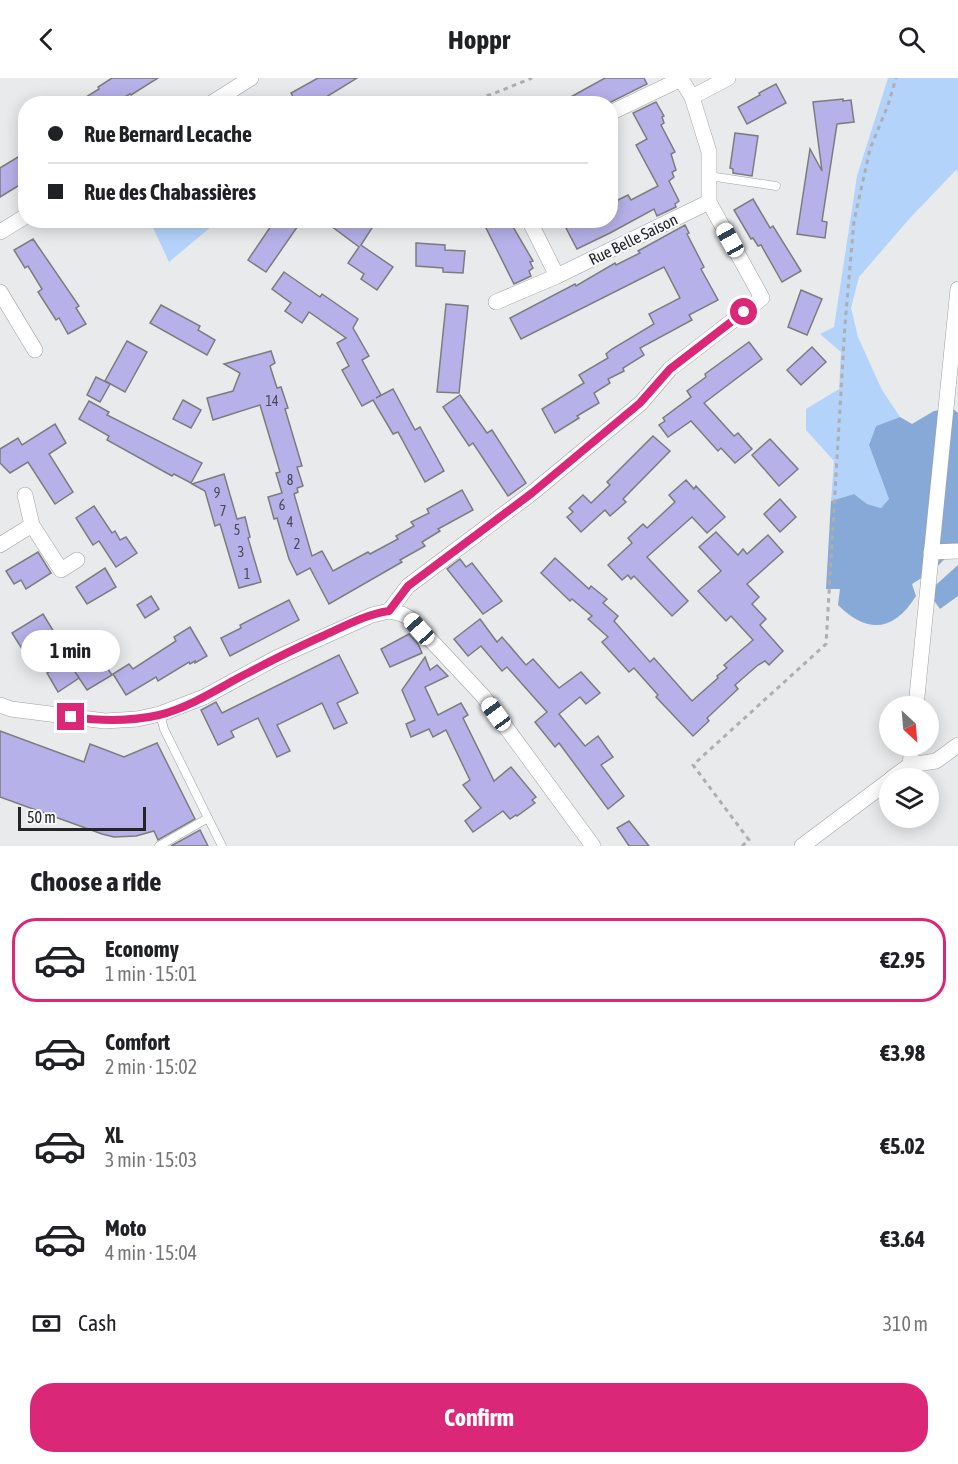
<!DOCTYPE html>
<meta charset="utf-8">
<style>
:root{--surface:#fff;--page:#f6f6f6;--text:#202124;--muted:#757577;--line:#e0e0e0;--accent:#db2777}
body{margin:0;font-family:"Asap Condensed",sans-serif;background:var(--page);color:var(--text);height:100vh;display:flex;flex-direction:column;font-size:22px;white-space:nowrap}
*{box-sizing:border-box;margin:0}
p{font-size:20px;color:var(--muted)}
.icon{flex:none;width:33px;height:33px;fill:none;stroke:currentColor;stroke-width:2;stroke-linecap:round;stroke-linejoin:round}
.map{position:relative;height:768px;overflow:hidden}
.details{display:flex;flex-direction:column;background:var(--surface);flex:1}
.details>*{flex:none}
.top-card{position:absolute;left:18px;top:18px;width:600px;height:132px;border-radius:24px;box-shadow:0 3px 15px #0003;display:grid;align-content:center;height:132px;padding:0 30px;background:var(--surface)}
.needle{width:39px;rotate:154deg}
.tools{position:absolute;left:879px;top:618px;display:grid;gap:12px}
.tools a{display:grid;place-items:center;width:60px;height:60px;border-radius:50%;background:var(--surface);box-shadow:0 3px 15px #0003;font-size:30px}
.scale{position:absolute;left:18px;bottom:15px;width:128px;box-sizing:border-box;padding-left:6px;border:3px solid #242525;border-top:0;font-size:16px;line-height:21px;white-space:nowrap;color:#242525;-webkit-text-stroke:4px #f5f7fa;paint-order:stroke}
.end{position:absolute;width:27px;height:27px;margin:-14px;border:8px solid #db2777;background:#fff;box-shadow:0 0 0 3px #fff}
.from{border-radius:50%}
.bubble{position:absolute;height:42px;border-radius:21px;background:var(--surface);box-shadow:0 3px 15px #0003;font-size:20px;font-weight:700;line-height:42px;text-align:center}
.car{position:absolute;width:18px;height:36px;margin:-18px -9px;border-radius:8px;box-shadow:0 0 4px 2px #0007;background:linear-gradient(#fff 24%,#345 0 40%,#fff 0 76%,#345 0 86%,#fff 0)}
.top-card b{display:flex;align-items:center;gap:21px;height:57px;font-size:22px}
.top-card b+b{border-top:2px solid var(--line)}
.top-card i{width:15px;height:15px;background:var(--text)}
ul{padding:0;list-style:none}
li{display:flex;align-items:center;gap:18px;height:84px;margin:0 12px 9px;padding:0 18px;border:3px solid transparent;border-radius:24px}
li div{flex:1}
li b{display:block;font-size:22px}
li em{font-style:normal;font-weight:700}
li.on{border-color:var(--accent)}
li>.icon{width:54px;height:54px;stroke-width:1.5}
h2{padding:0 30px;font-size:27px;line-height:72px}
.pay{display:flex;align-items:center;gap:15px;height:66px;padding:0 30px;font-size:22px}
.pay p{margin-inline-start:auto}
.cta{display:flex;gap:12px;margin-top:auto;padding:12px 30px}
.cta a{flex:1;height:69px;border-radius:24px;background:var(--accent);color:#fff;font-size:24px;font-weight:700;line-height:69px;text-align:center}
header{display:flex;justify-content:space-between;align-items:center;height:78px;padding:0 30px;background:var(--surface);font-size:27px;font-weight:700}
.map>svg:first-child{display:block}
</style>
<header><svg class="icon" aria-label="back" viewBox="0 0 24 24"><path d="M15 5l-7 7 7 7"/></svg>Hoppr<svg class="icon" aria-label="search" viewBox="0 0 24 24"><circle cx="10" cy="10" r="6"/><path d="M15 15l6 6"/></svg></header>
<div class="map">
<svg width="958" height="768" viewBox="0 0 958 768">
<rect width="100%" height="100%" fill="#e8eaec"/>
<!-- green -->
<g fill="#b4d3fb">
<path d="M888 0H958V94L956 92 910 140 859 199 851 230 858 259 882 312 900 339 876 348 869 367 889 421 881 430 867 426 854 416 831 423 834 383 806 352V331L839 311 841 274 820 256 834 249 857 98Z"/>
<path d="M150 143H218L169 184Z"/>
</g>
<!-- forest -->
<g fill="#86a9d7">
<path d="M952 330 958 335V467L934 492 912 506 916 518C894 553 868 557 838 527L840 511H826L831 423 854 416 867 426 881 430 889 421 869 367 876 348 900 339 912 346 934 333Z"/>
<path d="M958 487V518L940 531 928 514Z"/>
</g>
<!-- building -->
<g fill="#b6b1e8" stroke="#7c7c7f" stroke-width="1.5">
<path d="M112 0H158L131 17 130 16 112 26H75L99 11 98 9Z"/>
<path d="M318 0H357L315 26H297L291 15Z"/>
<path d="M605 0H644L647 6 607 26H558Z"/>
<path d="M776 6 786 25 747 46 738 29 760 17 759 15Z"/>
<path d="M843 21V23L851 22 854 44 837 46 822 143 827 144 825 160 797 156 810 71 822 93 813 24Z"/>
<path d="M656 24 664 38 662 39 664 45 661 47 675 74 671 76 676 92 672 94 674 99 669 103 679 123 675 126 676 129 657 138 654 131 610 155 577 171 566 150 580 142H610V126L628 117 631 122 658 108 636 67 647 61 633 35Z"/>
<path d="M735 55 758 58 752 98 733 95V91L730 90Z"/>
<path d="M26 74V103L0 119V90Z"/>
<path d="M753 121 770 150 773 148 801 193 782 204 761 167 758 168 753 160 751 161 734 132Z"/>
<path d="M275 142H302L266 194 248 182Z"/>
<path d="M323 142H377L361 167 393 189 377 212 361 201 364 196 348 185 359 169Z"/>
<path d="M482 142H509L533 183 530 184 533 190 529 193 531 198 514 206Z"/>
<path d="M685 147 689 155 687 156 704 189 701 191 718 222 689 237 692 242 640 270 644 277 623 290 624 293 608 301 610 305 594 315 599 325 577 338 579 340 555 355 542 331 584 305 579 297 608 280 606 276 612 271 654 246 649 236 680 220 664 189 521 261 510 240 575 206 576 208 615 185 616 187 640 175 638 173Z"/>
<path d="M33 161 79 228 76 230 86 246 68 256 59 240 56 242 38 214 42 211 28 188 25 190 14 172Z"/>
<path d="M416 165 445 167V172L465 173 463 195 443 194V190L416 188Z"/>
<path d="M284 194 320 219 322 216 358 241 353 250 369 278 362 282 381 317 376 320 393 311 415 352 420 349 444 393 425 404 398 354 393 356 373 322 362 328 342 292 349 288 337 265 346 260 309 234 302 245 285 233 291 225 272 211Z"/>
<path d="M801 212 822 221 807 257 788 249Z"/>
<path d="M446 226 468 228 459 315 437 314Z"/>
<path d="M161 227 200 248 198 252 215 262 207 277 150 245Z"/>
<path d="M127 263 147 274 125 314 105 303Z"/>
<path d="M749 264 762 281 704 325 734 358 738 355 752 371 735 385 721 370 718 373 691 343 668 359 659 347 665 343 663 340 691 319 687 313 706 299 705 296Z"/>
<path d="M812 269 826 284 801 307 787 292Z"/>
<path d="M271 273 275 285 270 288 277 310 281 309 288 330 285 331 302 388 297 389 303 408 297 410 298 414 294 416 312 478 322 473 333 493 368 474 370 476 398 461 396 458 414 448 411 444 429 435 427 431 462 412 473 432 438 451 440 453 422 464 425 468 400 482 402 484 329 526 310 490 297 497 289 481 277 440 274 441 268 419 282 415 276 395 280 394 260 327 213 342 207 320 233 313 240 295 224 286Z"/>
<path d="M96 299 110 306 100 324 87 317Z"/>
<path d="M460 317 487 355 492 352 526 405 508 418 473 365 469 368 443 329Z"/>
<path d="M183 322 201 332 191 350 173 341Z"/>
<path d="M89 323 109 334 107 337 202 385 191 405 174 396 172 398 107 362 109 358 79 341Z"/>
<path d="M55 346 66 365 49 376 73 414 55 426 28 384 10 395 0 385V371L18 360 22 367Z"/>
<path d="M653 358 670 373 623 421 626 424 610 438 605 432 581 454 567 439 573 434 569 430 583 417 591 425 610 407 607 404Z"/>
<path d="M770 361 798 391 779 408 752 377Z"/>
<path d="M224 396 237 441 245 439 250 459 248 460 261 504 239 510 220 446 215 448 205 413 192 406Z"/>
<path d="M686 402 694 411 696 408 725 439 707 455 692 439 647 479 688 523 672 538 634 498 631 501 628 497 622 502 608 487 632 465 628 460 643 446 647 450 675 424 669 417Z"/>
<path d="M780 421 796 439 780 454 764 436Z"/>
<path d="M94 428 112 455 115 453 120 462 126 459 137 475 116 489 99 463 93 467 76 440Z"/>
<path d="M716 454 738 477 743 471 747 476 768 457 783 474 747 506 759 519 752 526 766 541 760 547 783 573 769 587 765 583 758 587 735 607 738 611 707 640 709 643 693 658 656 619 658 617 634 590 629 594 602 564 608 559 588 541 592 538 572 521 570 523 541 495 555 480 589 511 591 508 607 521 603 525 618 538 614 543 650 584 654 580 692 623 718 600 717 598 727 590 724 587 753 562 731 538 726 543 698 513 721 493 699 469Z"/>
<path d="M38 474 51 495 26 511 21 502 14 506 6 493Z"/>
<path d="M460 481 466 489 472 485 502 523 483 536 447 491Z"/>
<path d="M105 490 116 509 87 526 76 509Z"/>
<path d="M151 518 159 531 145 540 137 527Z"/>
<path d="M289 522 299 542 230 578 221 560 241 550 240 547Z"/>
<path d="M43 536 54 554 24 574 12 555Z"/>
<path d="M480 541 497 564 502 559 526 587 533 581 559 610 581 594 600 615 586 626 580 619 559 636 585 668 598 658 613 679 601 687 624 718 608 731 559 665 555 669 535 644 547 634 507 589 502 593 481 568 468 578 454 561Z"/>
<path d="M190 549 207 578 195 585V583L190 586 189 584 158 603 156 599 126 617 113 596 129 586 133 591 176 563 174 559Z"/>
<path d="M409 556 418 566 422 575 390 589 381 571Z"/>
<path d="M98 576 112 597 87 612 73 591Z"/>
<path d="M339 577 358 615 337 625 347 645 334 651 322 625 277 647 290 673 277 679 258 640 231 653 234 659 218 667 201 632 216 624 222 635Z"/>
<path d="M425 579 430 592 437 587 448 598 425 609 438 637 461 625 468 637 463 640 494 703 511 689 536 719 532 722 535 725 517 738 516 737 510 741 503 733 473 754 465 743 481 730 463 707 470 702 446 652 433 659 429 651 411 659 406 646 415 642 402 612Z"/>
<path d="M67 582 79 600 58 614 47 595Z"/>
<path d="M0 653 84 684 90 666 124 679 157 665 195 741 158 762 154 753 136 758 114 759 102 756 0 719Z"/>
<path d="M629 743 649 768H629L617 750Z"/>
<path d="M200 752 208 768H171Z"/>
</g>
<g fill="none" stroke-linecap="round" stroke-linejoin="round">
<!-- lane casing -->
<g stroke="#9fa1a3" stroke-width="9">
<g id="lane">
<path d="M709 98 776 108"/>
<path d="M208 740 222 768"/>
<path d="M159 768 208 740 164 651 160 636"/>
</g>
</g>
<!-- street casing -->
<g stroke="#9fa1a3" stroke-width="16">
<g id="street">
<path d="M210 26 251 0"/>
<path d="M610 35 681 1 692 19"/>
<path d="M529 142 557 198 709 124"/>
<path d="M0 154 26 138"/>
<path d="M0 214 35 272"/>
<path d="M496 224 557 198"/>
<path d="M25 417 32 447"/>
<path d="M0 467 32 447 61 492 77 482"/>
<path d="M931 474 958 473"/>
<path d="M389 533 408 508 532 415 641 325 670 291 762 220 709 124V74L692 19 728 0"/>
<path d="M0 627 11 631 105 643 137 641 160 636 204 619 276 580 372 537 389 533 402 536 411 541 483 618 593 768"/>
<path d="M916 628 958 211"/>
<path d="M910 687 936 683 958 667"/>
<path d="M892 700 910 687 912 668"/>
<path d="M802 768 890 702"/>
</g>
</g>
<!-- path -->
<g stroke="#adaeb0" stroke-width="3" stroke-dasharray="4.5 4.5" stroke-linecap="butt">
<path d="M461 26 495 15 532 0"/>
<path d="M742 768 749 762 693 687 826 566 845 246 854 143 870 71 888 27 896 0"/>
</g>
<!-- lane -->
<use href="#lane" stroke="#fff" stroke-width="8"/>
<!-- street -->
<use href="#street" stroke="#fff" stroke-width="15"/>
</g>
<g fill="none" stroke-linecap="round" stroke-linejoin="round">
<!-- route -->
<path stroke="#db2777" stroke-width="8" d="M71 639C101 643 129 644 159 637 187 630 213 614 238 600 267 585 295 570 325 557 345 548 367 536 389 533L408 508 532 415 640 325 670 291 744 234"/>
</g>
<g text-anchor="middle" stroke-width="4.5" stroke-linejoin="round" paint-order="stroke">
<!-- number labels -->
<g font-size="14" fill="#484856">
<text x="272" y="328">14</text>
<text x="290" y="407">8</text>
<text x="217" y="420">9</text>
<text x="282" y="432">6</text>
<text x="223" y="438">7</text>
<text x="290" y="449">4</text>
<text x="237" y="457">5</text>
<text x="297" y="471">2</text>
<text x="241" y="479">3</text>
<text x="247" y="501">1</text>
</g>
<!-- street labels -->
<g font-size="16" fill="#242525" stroke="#f5f7fa">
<text transform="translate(633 161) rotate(-26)" y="6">Rue Belle Saison</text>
</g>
</g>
</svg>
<div class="tools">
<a><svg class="needle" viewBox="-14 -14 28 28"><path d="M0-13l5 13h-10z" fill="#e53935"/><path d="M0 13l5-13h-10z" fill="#757577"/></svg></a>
<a><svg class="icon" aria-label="layers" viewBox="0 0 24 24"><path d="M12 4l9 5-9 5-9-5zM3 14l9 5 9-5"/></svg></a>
</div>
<div class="scale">50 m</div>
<i class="end from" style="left:744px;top:234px"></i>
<i class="end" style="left:71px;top:639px"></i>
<div class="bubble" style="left:21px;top:552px;width:99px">1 min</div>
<i class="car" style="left:730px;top:162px;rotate:331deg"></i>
<i class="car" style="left:419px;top:551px;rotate:318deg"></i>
<i class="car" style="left:496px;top:636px;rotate:324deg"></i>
<div class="top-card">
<b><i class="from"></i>Rue Bernard Lecache</b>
<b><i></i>Rue des Chabassières</b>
</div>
</div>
<section class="details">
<h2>Choose a ride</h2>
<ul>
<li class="on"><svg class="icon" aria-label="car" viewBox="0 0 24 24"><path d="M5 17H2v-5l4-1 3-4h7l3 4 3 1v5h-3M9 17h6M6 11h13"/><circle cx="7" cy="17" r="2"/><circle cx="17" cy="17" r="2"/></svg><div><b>Economy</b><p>1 min · 15:01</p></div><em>€2.95</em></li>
<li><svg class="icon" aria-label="car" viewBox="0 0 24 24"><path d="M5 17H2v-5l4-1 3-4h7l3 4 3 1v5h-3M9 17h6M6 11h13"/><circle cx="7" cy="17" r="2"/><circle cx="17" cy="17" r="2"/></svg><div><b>Comfort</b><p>2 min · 15:02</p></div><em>€3.98</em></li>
<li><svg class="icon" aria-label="car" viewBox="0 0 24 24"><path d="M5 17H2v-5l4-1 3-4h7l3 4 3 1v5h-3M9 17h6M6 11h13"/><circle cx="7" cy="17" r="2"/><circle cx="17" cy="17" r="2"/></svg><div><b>XL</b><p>3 min · 15:03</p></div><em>€5.02</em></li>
<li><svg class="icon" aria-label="car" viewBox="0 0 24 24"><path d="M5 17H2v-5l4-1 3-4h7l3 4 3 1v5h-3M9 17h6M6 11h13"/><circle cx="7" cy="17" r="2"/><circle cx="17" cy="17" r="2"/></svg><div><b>Moto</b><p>4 min · 15:04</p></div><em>€3.64</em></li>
</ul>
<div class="pay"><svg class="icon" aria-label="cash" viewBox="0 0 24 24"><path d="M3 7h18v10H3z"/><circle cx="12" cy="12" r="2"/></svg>Cash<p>310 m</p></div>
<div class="cta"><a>Confirm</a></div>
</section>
